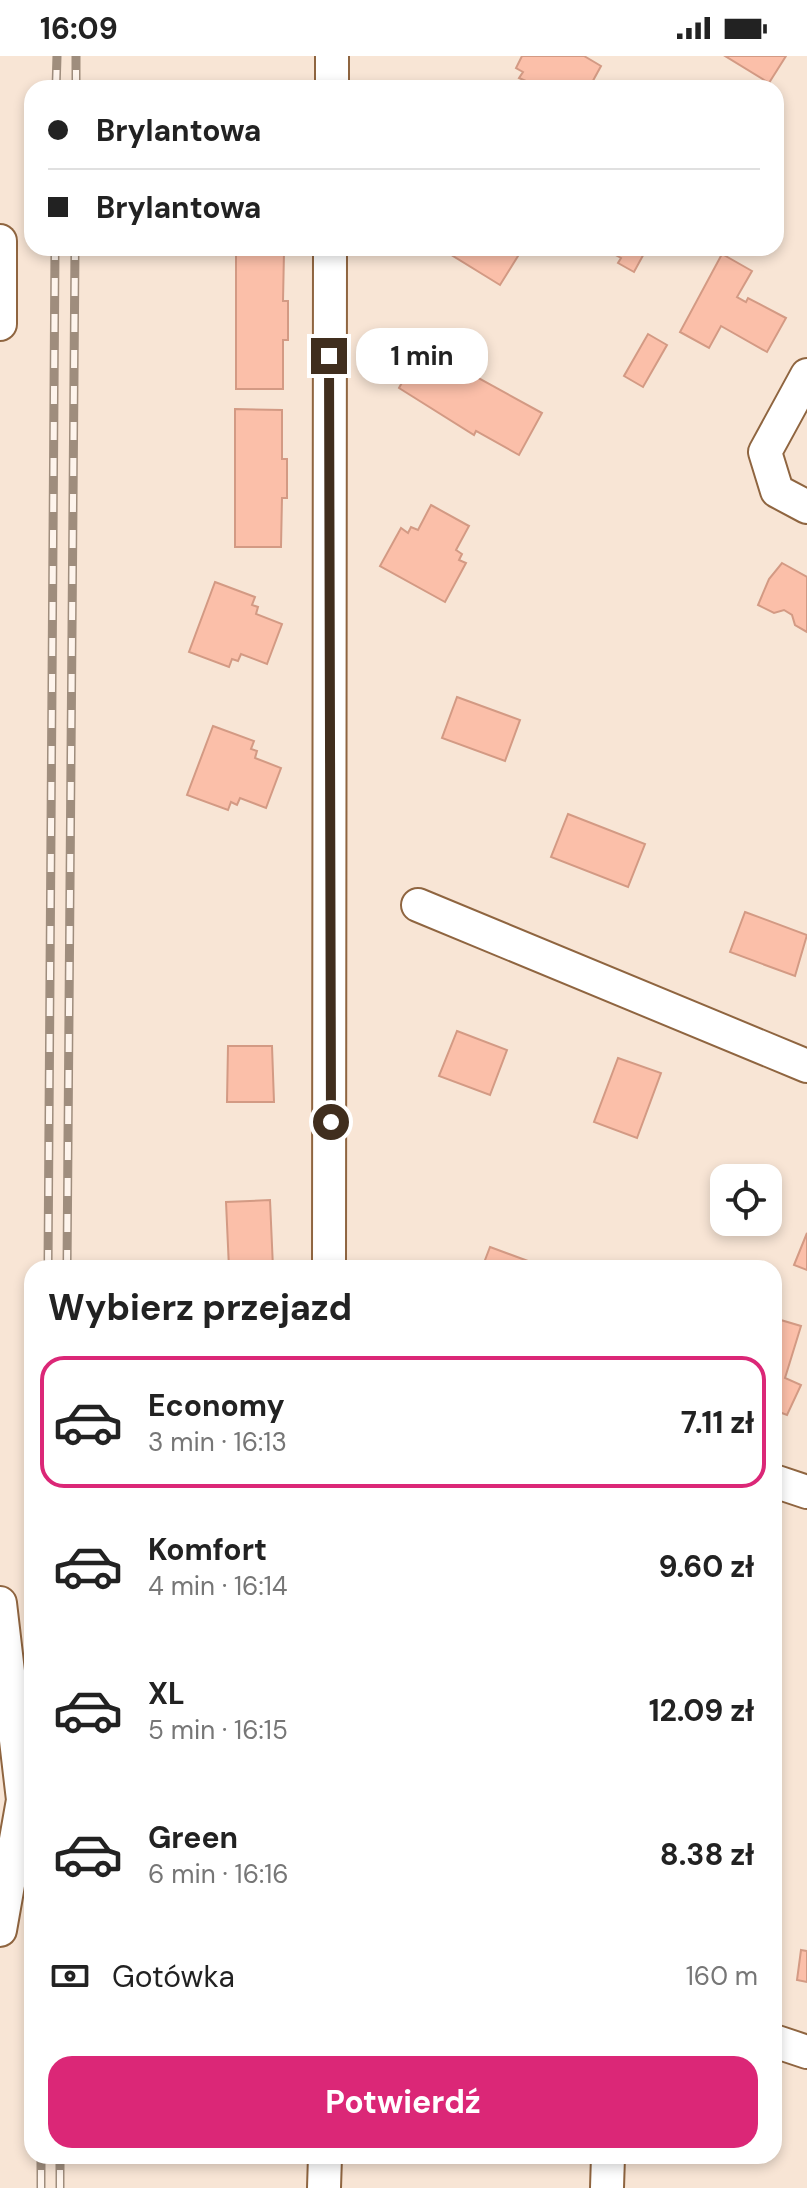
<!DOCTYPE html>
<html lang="pl">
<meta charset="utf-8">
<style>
:root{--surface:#fff;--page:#f2f2f2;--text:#222;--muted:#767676;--line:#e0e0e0;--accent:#db2777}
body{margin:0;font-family:"DM Sans",sans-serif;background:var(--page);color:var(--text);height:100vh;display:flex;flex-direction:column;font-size:30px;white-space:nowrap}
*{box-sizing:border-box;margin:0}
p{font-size:26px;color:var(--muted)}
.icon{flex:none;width:44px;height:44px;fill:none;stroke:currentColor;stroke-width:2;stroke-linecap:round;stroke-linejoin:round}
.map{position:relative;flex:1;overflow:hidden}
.side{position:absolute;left:24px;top:1204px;width:758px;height:904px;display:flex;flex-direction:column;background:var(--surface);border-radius:24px;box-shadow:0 4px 12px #0003}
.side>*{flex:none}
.banner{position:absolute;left:24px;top:24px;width:760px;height:176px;border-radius:24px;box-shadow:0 4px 12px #0003;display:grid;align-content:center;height:176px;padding:0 24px;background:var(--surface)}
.fabs{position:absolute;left:710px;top:1108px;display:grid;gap:16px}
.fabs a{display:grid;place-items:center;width:72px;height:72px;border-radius:16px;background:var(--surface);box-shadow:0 4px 12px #0003;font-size:40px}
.end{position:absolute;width:36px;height:36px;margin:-18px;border:10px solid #402e1e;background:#fff;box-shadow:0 0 0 4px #fff}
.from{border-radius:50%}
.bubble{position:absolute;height:56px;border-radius:24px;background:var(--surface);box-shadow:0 4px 12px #0003;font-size:26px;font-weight:700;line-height:56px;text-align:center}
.banner b{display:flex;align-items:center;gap:28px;height:76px;font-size:30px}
.banner b+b{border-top:2px solid var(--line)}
.banner i{width:20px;height:20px;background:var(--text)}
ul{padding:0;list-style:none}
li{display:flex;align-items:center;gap:24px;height:132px;margin:0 16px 12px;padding:0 8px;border:4px solid transparent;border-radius:24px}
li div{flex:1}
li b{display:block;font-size:30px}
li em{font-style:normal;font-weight:700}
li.current{border-color:var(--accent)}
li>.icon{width:72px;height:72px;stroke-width:1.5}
h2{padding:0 24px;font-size:36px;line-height:96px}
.pay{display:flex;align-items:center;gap:20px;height:88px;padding:0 24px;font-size:30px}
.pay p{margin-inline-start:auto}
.button{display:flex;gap:16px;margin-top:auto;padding:16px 24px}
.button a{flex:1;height:92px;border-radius:24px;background:var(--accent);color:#fff;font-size:32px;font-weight:700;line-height:92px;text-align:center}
.status{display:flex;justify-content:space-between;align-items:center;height:56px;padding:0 40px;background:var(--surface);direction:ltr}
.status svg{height:22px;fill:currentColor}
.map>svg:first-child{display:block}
</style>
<div class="status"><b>16:09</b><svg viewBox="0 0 49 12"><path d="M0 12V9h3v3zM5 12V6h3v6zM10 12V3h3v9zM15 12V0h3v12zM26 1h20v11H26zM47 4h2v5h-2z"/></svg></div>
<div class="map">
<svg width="807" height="2132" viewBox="0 0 807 2132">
<rect width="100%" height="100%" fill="#f8e5d5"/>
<!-- building -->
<g fill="#fbbfa9" stroke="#d39a84" stroke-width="2">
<path d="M522 0H584L601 10 589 32H522L526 25 519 22 523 16 516 12Z"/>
<path d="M725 0H786L769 27Z"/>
<path d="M440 192H523L500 229Z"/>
<path d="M603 192H647L634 216 618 207 621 202Z"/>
<path d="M236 196H284L283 245H288V284H283V333H236Z"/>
<path d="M722 198 752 215 737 241 746 246 748 242 786 262 767 296 721 270 709 292 680 276Z"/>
<path d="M648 278 667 289 643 331 624 320Z"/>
<path d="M422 291 542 357 519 399 476 375 474 379 399 332Z"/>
<path d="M235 353 282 354V403H287V442H282L281 491H235Z"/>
<path d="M431 449 469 470 456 494 462 498 459 504 466 507 445 546 380 510 401 472 408 477 411 471 418 474Z"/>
<path d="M782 507 807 521V576L795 569 792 559 784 554 774 557 758 549 769 523Z"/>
<path d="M215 526 255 541 252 549 258 551 256 558 282 568 267 608 241 598 238 605 232 603 229 611 189 596Z"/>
<path d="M457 641 520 664 505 705 442 682Z"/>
<path d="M213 670 254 685 251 693 257 695 255 702 281 712 266 752 240 742 237 749 231 746 228 754 187 739Z"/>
<path d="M568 758 645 788 628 831 551 801Z"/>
<path d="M745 856 807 879 795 920 730 896Z"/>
<path d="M457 975 507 994 490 1039 439 1020Z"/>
<path d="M228 990H272L274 1046H227Z"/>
<path d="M618 1002 661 1017 637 1082 594 1066Z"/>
<path d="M270 1144 273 1212H229L226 1146Z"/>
<path d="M807 1177V1214L794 1209Z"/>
<path d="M490 1191 547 1212H482Z"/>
<path d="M774 1262 801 1270 785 1322 801 1329 787 1359 774 1354Z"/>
<path d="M801 1894 807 1895V1926L797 1924Z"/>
</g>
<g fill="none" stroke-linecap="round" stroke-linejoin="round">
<!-- minor casing -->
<g stroke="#8f6540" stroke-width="36">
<g id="minor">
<path d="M332 32V0"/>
<path d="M0 185V268"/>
<path d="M807 319 765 396 777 435 807 451"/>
<path d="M418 849 807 1010"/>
<path d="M329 1212 330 192"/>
<path d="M774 1425 807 1436"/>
<path d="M0 1547 23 1744 0 1874"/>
<path d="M774 1985 807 1996"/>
<path d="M324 2132 325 2100"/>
<path d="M607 2132 608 2100"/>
</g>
</g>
<!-- minor -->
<use href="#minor" stroke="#fff" stroke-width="32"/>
<!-- rail casing -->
<g stroke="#9f8d7d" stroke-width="9">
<g id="rail">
<path d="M56 32 57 0"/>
<path d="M76 32V0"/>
<path d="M48 1212 55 192"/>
<path d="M67 1212 75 192"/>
<path d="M41 2132V2100"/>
<path d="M60 2132V2100"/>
</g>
</g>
<!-- rail -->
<use href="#rail" stroke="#fef4ec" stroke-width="6" stroke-dasharray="18" stroke-linecap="butt"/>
</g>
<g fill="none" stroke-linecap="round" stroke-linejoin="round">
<!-- route -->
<path stroke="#402e1e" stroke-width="10" d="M329 300 331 1066"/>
</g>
</svg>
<div class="fabs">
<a><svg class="icon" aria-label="locate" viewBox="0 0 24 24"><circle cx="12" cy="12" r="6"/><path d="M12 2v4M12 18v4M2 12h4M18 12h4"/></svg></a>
</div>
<i class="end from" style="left:331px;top:1066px"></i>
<i class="end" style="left:329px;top:300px"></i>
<div class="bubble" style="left:356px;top:272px;width:132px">1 min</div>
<div class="banner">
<b><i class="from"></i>Brylantowa</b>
<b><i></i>Brylantowa</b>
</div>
<section class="side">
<h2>Wybierz przejazd</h2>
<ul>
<li class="current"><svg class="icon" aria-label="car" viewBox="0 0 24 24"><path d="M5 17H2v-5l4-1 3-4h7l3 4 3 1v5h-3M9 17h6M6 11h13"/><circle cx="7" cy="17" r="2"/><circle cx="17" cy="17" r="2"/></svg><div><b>Economy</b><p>3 min · 16:13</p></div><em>7.11 zł</em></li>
<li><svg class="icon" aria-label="car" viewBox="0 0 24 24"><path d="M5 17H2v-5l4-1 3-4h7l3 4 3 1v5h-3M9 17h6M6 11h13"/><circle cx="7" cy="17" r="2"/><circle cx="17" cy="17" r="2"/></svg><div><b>Komfort</b><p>4 min · 16:14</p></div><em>9.60 zł</em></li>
<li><svg class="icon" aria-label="car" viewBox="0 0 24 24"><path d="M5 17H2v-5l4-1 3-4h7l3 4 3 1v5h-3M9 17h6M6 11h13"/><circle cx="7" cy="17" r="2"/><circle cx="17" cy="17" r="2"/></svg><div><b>XL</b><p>5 min · 16:15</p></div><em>12.09 zł</em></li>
<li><svg class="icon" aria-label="car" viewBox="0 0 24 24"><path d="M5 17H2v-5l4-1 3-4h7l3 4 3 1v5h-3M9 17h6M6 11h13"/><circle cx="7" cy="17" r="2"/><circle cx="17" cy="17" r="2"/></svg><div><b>Green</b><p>6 min · 16:16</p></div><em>8.38 zł</em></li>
</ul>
<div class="pay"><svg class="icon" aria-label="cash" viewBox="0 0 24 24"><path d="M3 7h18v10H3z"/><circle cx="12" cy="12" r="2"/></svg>Gotówka<p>160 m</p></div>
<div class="button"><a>Potwierdź</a></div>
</section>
</div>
